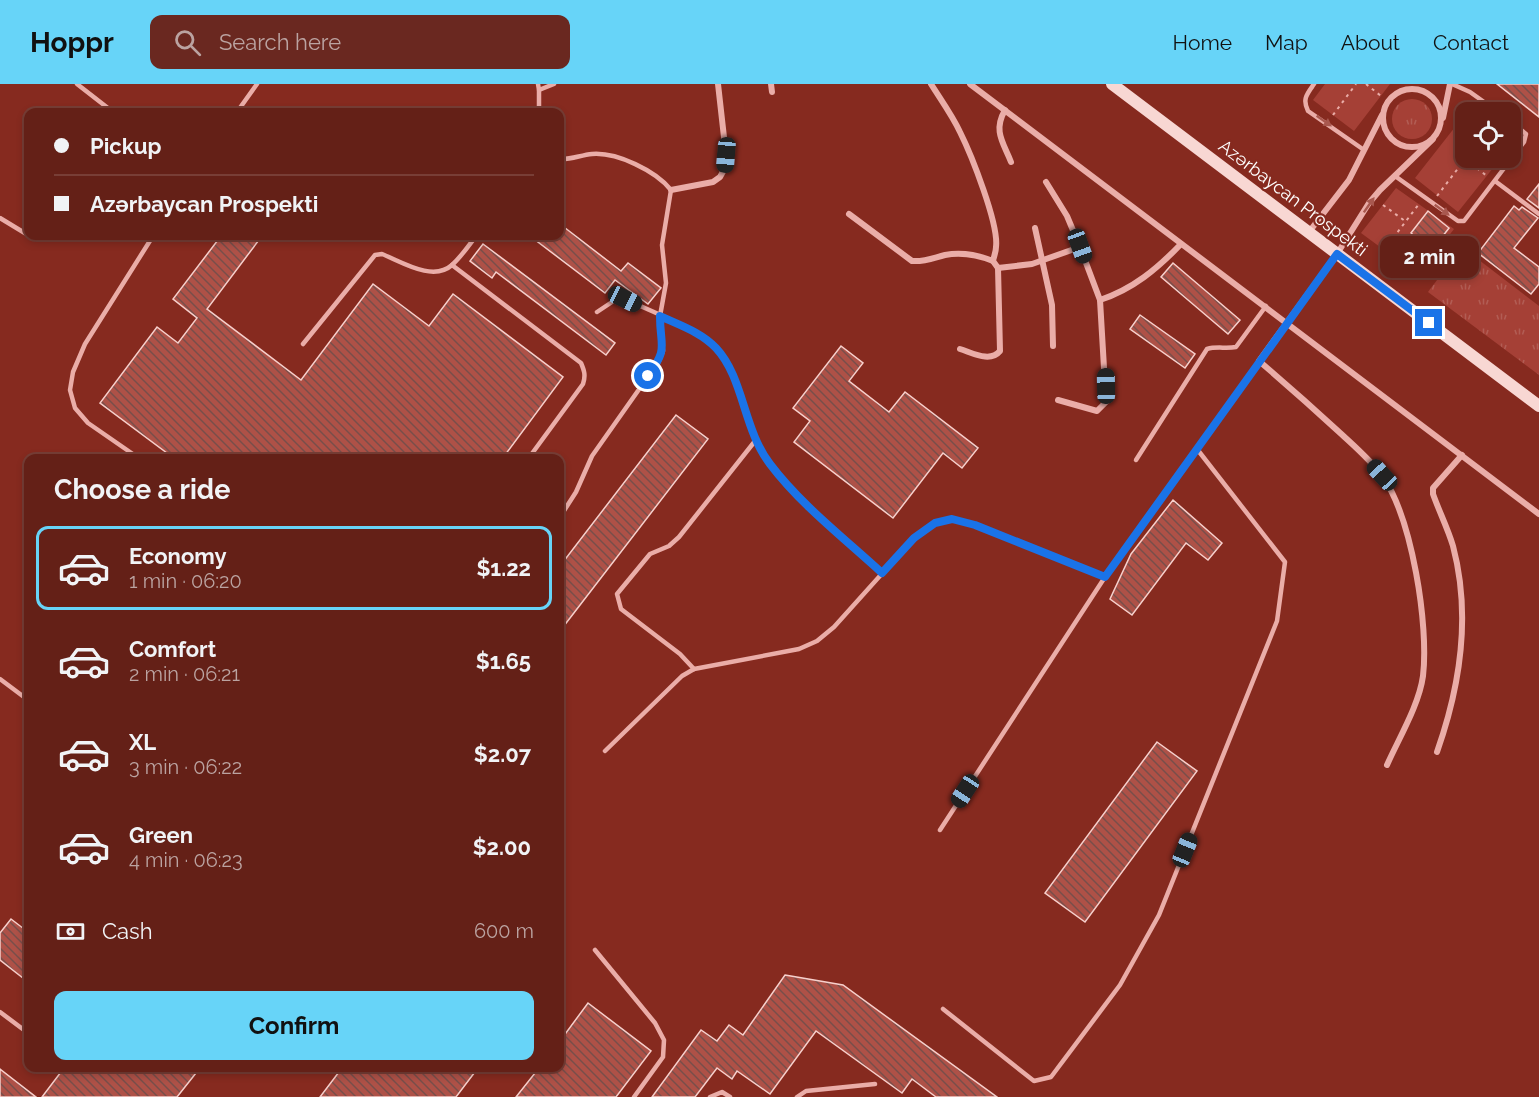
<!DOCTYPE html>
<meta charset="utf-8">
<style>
:root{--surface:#642017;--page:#6a2820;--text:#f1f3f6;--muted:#bba3a1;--line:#783e36;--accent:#67d4f8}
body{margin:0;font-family:Raleway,sans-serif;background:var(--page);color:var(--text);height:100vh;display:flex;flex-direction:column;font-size:22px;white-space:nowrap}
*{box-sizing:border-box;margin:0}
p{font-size:20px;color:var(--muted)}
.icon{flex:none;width:33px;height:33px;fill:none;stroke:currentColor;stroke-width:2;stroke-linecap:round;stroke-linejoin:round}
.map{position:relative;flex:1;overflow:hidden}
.drawer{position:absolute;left:24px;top:370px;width:540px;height:618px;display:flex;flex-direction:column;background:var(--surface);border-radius:12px;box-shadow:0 3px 9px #0003,0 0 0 2px var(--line)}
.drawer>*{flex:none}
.guide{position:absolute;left:24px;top:24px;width:540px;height:132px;border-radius:12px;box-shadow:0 3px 9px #0003,0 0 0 2px var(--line);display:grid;align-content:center;height:132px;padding:0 30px;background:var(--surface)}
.controls{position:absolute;left:1455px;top:18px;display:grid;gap:12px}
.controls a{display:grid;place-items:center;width:66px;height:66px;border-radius:12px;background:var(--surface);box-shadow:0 3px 9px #0003,0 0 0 2px var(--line);font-size:30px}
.end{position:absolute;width:27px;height:27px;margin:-14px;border:8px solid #1a73e8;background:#fff;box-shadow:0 0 0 3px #fff}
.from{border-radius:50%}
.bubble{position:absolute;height:42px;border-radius:12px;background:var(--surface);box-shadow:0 3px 9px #0003,0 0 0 2px var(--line);font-size:20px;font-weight:700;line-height:42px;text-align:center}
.car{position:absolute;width:18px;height:36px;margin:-18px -9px;border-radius:8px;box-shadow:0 0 4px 2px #0007;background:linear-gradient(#222 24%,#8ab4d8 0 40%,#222 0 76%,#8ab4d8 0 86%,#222 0)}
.guide b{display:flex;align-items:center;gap:21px;height:57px;font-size:22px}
.guide b+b{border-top:2px solid var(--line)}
.guide i{width:15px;height:15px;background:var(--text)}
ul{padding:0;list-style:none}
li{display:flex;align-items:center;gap:18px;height:84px;margin:0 12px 9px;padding:0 18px;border:3px solid transparent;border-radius:12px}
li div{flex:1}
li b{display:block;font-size:22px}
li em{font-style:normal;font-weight:700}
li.active{border-color:var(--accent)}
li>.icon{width:54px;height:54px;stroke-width:1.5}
h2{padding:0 30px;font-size:27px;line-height:72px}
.pay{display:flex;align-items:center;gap:15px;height:66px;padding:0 30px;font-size:22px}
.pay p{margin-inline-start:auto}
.cta{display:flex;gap:12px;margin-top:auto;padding:12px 30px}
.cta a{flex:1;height:69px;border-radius:12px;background:var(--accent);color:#111;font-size:24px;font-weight:700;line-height:69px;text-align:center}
header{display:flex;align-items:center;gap:36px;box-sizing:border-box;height:84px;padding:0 30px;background:var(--accent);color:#111}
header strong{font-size:28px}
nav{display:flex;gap:33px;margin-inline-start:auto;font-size:21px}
.search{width:420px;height:54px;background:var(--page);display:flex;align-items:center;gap:15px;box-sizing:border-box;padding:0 21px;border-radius:12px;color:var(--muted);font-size:22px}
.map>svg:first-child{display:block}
</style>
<header>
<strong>Hoppr</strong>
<div class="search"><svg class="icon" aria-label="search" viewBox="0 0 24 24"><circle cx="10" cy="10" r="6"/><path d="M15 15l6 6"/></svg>Search here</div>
<nav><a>Home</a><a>Map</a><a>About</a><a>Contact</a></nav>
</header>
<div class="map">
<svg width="1539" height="1013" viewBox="0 0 1539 1013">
<defs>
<pattern id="grass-tufts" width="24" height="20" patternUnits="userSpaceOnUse" patternTransform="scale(1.5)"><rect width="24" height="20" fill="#a54036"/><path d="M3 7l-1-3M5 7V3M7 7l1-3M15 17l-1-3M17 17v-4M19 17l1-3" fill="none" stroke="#b25d54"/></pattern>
<pattern id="building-back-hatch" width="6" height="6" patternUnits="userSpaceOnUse" patternTransform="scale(1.5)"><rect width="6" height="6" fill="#ae5147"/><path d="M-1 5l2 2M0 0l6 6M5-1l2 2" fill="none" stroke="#784e4a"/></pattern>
</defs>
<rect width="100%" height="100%" fill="#862a1f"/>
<!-- grass -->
<g fill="url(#grass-tufts)">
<circle cx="1412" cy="35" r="20"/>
<path d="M1462 163 1539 222V291L1428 208Z"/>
</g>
<!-- park -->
<g fill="#a54036">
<path d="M1325 0H1390L1354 47 1313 16Z"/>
<path d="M1466 29V74H1501L1458 128 1415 94Z"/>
<path d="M1396 104 1454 145 1425 183 1403 165 1395 174 1361 149Z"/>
</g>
<!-- building -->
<g fill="url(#building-back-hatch)" stroke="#f7d0cc" stroke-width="1.5">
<path d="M1497 0H1539V33Z"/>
<path d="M1539 100V124L1527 115Z"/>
<path d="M1514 122 1519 126 1522 123 1538 134 1514 164 1539 183V200L1531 210 1478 169Z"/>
<path d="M1428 127 1449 144 1432 166 1411 149Z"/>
<path d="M560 140 621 187 628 179 661 204 648 220 615 196 605 209 530 152H560Z"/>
<path d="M221 152H262L207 225 301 296 373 200 429 242 453 210 563 293 502 375H175L100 319 157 243 178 259 197 234 173 215Z"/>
<path d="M483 160 615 259 606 271 496 188 492 194 470 177Z"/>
<path d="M1173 179 1240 236 1228 250 1161 193Z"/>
<path d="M1140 231 1195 270 1185 284 1130 245Z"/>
<path d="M841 262 863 279 849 297 889 328 905 308 978 364 962 384 943 369 893 434 794 358 810 337 793 324Z"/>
<path d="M676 331 708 355 560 547V482Z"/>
<path d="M1173 416 1222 459 1208 476 1186 459 1132 531 1110 515 1131 470Z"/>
<path d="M1157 658 1197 687 1085 838 1045 809Z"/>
<path d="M11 835 28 848V898L0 876V849Z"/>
<path d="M785 891 843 901 997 1013H936L912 995 902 1009 816 947 770 1010 737 987 732 995 717 984 695 1013H652L701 946 717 957 729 941 743 951Z"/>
<path d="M588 919 651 967 616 1013H516L539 984H560V957Z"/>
<path d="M64 984H200L177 1013H42Z"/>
<path d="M342 984H478L456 1013H320Z"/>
<path d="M0 985 36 1013H0Z"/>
</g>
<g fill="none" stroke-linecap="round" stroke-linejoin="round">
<!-- path -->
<g stroke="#eaada8" stroke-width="2" stroke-dasharray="3 4.5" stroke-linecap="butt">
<path d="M1366 0 1381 12"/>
<path d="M1333 31 1356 0"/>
<path d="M1465 75 1487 92"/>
<path d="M1437 112 1466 74"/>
<path d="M1383 121 1405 137"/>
<path d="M1384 166 1419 120"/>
</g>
<!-- lane -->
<g stroke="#eaada8" stroke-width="4.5">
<path d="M77 0 113 28"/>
<path d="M538 0 539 6 554 0"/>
<path d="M1314 0C1307 10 1302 15 1308 27L1364 66"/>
<path d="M1452 0 1470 8 1498 28"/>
<path d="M539 6V28"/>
<path d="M237 28 257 0"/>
<path d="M560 75C570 76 581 71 592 70 617 68 656 87 671 106L662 161 666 199 660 232 663 267 659 277 592 372 576 408 560 433"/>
<path d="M1395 92 1458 137H1464L1524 58 1526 50 1510 37"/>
<path d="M1495 97 1539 130"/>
<path d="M0 134 28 151"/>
<path d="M32 152H50"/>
<path d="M452 181 581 279C584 286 586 291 583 300L528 375"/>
<path d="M597 228 618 214 625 215C656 230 707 247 725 276 746 309 746 350 770 381 802 422 844 454 882 489"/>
<path d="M303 260 375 171 382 170C402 178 433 198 452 181 461 173 469 161 476 152"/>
<path d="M140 375 88 339 75 324 70 306 73 288 85 260 153 152"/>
<path d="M1136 376 1207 265C1217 262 1226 265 1236 263L1266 222"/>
<path d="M694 585 680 570 621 525 617 510 650 470 669 462 679 453 755 357"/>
<path d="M0 595 28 616"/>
<path d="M605 667 682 592 694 585 799 565 817 557 834 543 914 454 935 439 952 435 975 441 1105 493"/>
<path d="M940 746 1105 493 1259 277"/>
<path d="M595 866 655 939 664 956 663 973 634 1013"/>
<path d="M943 925 1034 997 1051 993 1120 901 1159 831 1277 537 1285 478 1197 365"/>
<path d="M0 928 28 949"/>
<path d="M710 1013 722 1008 730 1013"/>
<path d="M797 1013 806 1007 875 1000"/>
</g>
<!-- street -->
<g stroke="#eaada8" stroke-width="6">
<path d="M771 0 772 8"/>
<path d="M931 0C941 16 952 31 960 48 971 70 999 140 996 163 996 168 994 172 993 177L998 184 1032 180 1080 163 1100 216C1133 205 1157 185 1181 160"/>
<path d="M970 0C1160 143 1350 286 1539 430"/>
<circle cx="1412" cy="34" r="29"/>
<path d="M1005 26C993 47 1003 58 1011 78"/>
<path d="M1443 34 1450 0"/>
<path d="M1046 98 1067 132 1080 163"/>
<path d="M671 106 713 98 720 93 725 84 726 71 718 0"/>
<path d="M849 130 912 177C925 178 933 174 945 171 962 168 978 171 993 177"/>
<path d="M1035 144 1052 221 1053 262"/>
<path d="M1309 148 1349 96 1382 31"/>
<path d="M960 265C973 269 990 279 1000 267L998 184"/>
<path d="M1058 316 1097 327 1106 318 1100 216"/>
<path d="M1437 668C1460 603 1471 530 1453 462 1448 445 1439 427 1433 410V404L1462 371"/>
<path d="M1387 681C1399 654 1419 621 1423 592 1429 541 1412 435 1383 393 1371 376 1353 361 1338 347 1312 323 1286 300 1259 277L1337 170 1369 119 1380 106 1433 55"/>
</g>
<!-- secondary -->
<path stroke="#f8d7d3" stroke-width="12" d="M1112 0 1539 322"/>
</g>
<!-- one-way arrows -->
<defs><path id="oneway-solid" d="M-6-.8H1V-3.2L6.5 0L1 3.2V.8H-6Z" transform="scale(1.5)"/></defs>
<g fill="#a9584f">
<use href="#oneway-solid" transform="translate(1324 37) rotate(35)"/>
<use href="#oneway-solid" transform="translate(1369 121) rotate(-55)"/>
<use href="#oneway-solid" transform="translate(1442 126) rotate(36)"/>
</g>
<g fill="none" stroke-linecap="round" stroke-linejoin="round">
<!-- route -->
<path stroke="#1a73e8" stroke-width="8" d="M648 292C669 263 660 264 660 232 679 241 701 248 716 264 744 294 743 345 770 380 801 421 844 454 882 489L914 454 935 439 952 435 975 441 1105 493 1337 170 1429 239"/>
</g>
<g text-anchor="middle" stroke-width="4.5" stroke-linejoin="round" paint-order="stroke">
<!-- street labels -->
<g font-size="18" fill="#fff" stroke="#862a1f">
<text transform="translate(1293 114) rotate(37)" y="6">Azərbaycan Prospekti</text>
</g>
</g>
</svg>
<div class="controls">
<a><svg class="icon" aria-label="locate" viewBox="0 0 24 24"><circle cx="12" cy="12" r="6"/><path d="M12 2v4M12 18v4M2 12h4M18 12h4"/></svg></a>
</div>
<i class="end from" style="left:648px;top:292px"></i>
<i class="end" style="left:1429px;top:239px"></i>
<div class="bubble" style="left:1380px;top:152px;width:99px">2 min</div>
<i class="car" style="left:726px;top:71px;rotate:185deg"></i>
<i class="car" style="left:1080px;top:162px;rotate:160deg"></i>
<i class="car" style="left:625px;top:215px;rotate:116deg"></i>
<i class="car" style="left:1106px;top:302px;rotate:359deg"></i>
<i class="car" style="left:1382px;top:391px;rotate:317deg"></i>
<i class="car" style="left:965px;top:707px;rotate:213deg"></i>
<i class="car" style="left:1185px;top:766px;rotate:22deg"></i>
<div class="guide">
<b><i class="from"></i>Pickup</b>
<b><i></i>Azərbaycan Prospekti</b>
</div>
<section class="drawer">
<h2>Choose a ride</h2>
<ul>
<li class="active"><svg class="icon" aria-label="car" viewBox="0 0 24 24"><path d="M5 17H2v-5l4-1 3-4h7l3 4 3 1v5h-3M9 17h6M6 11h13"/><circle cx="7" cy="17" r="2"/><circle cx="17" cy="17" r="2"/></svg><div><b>Economy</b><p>1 min · 06:20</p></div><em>$1.22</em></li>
<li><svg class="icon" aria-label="car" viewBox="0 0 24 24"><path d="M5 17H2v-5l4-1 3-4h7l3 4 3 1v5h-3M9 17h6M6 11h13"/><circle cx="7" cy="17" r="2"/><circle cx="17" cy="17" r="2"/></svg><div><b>Comfort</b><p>2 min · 06:21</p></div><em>$1.65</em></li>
<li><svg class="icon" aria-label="car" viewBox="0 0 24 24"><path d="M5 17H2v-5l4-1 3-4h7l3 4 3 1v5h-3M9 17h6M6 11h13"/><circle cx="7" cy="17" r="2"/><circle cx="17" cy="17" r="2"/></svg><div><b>XL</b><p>3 min · 06:22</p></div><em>$2.07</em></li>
<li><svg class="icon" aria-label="car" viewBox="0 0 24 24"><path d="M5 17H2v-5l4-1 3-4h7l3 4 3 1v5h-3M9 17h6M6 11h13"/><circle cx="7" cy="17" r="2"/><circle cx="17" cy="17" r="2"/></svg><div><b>Green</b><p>4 min · 06:23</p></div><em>$2.00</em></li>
</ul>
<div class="pay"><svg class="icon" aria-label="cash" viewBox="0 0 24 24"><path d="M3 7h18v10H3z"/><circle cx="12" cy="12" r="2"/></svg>Cash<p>600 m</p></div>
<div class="cta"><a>Confirm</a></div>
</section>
</div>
